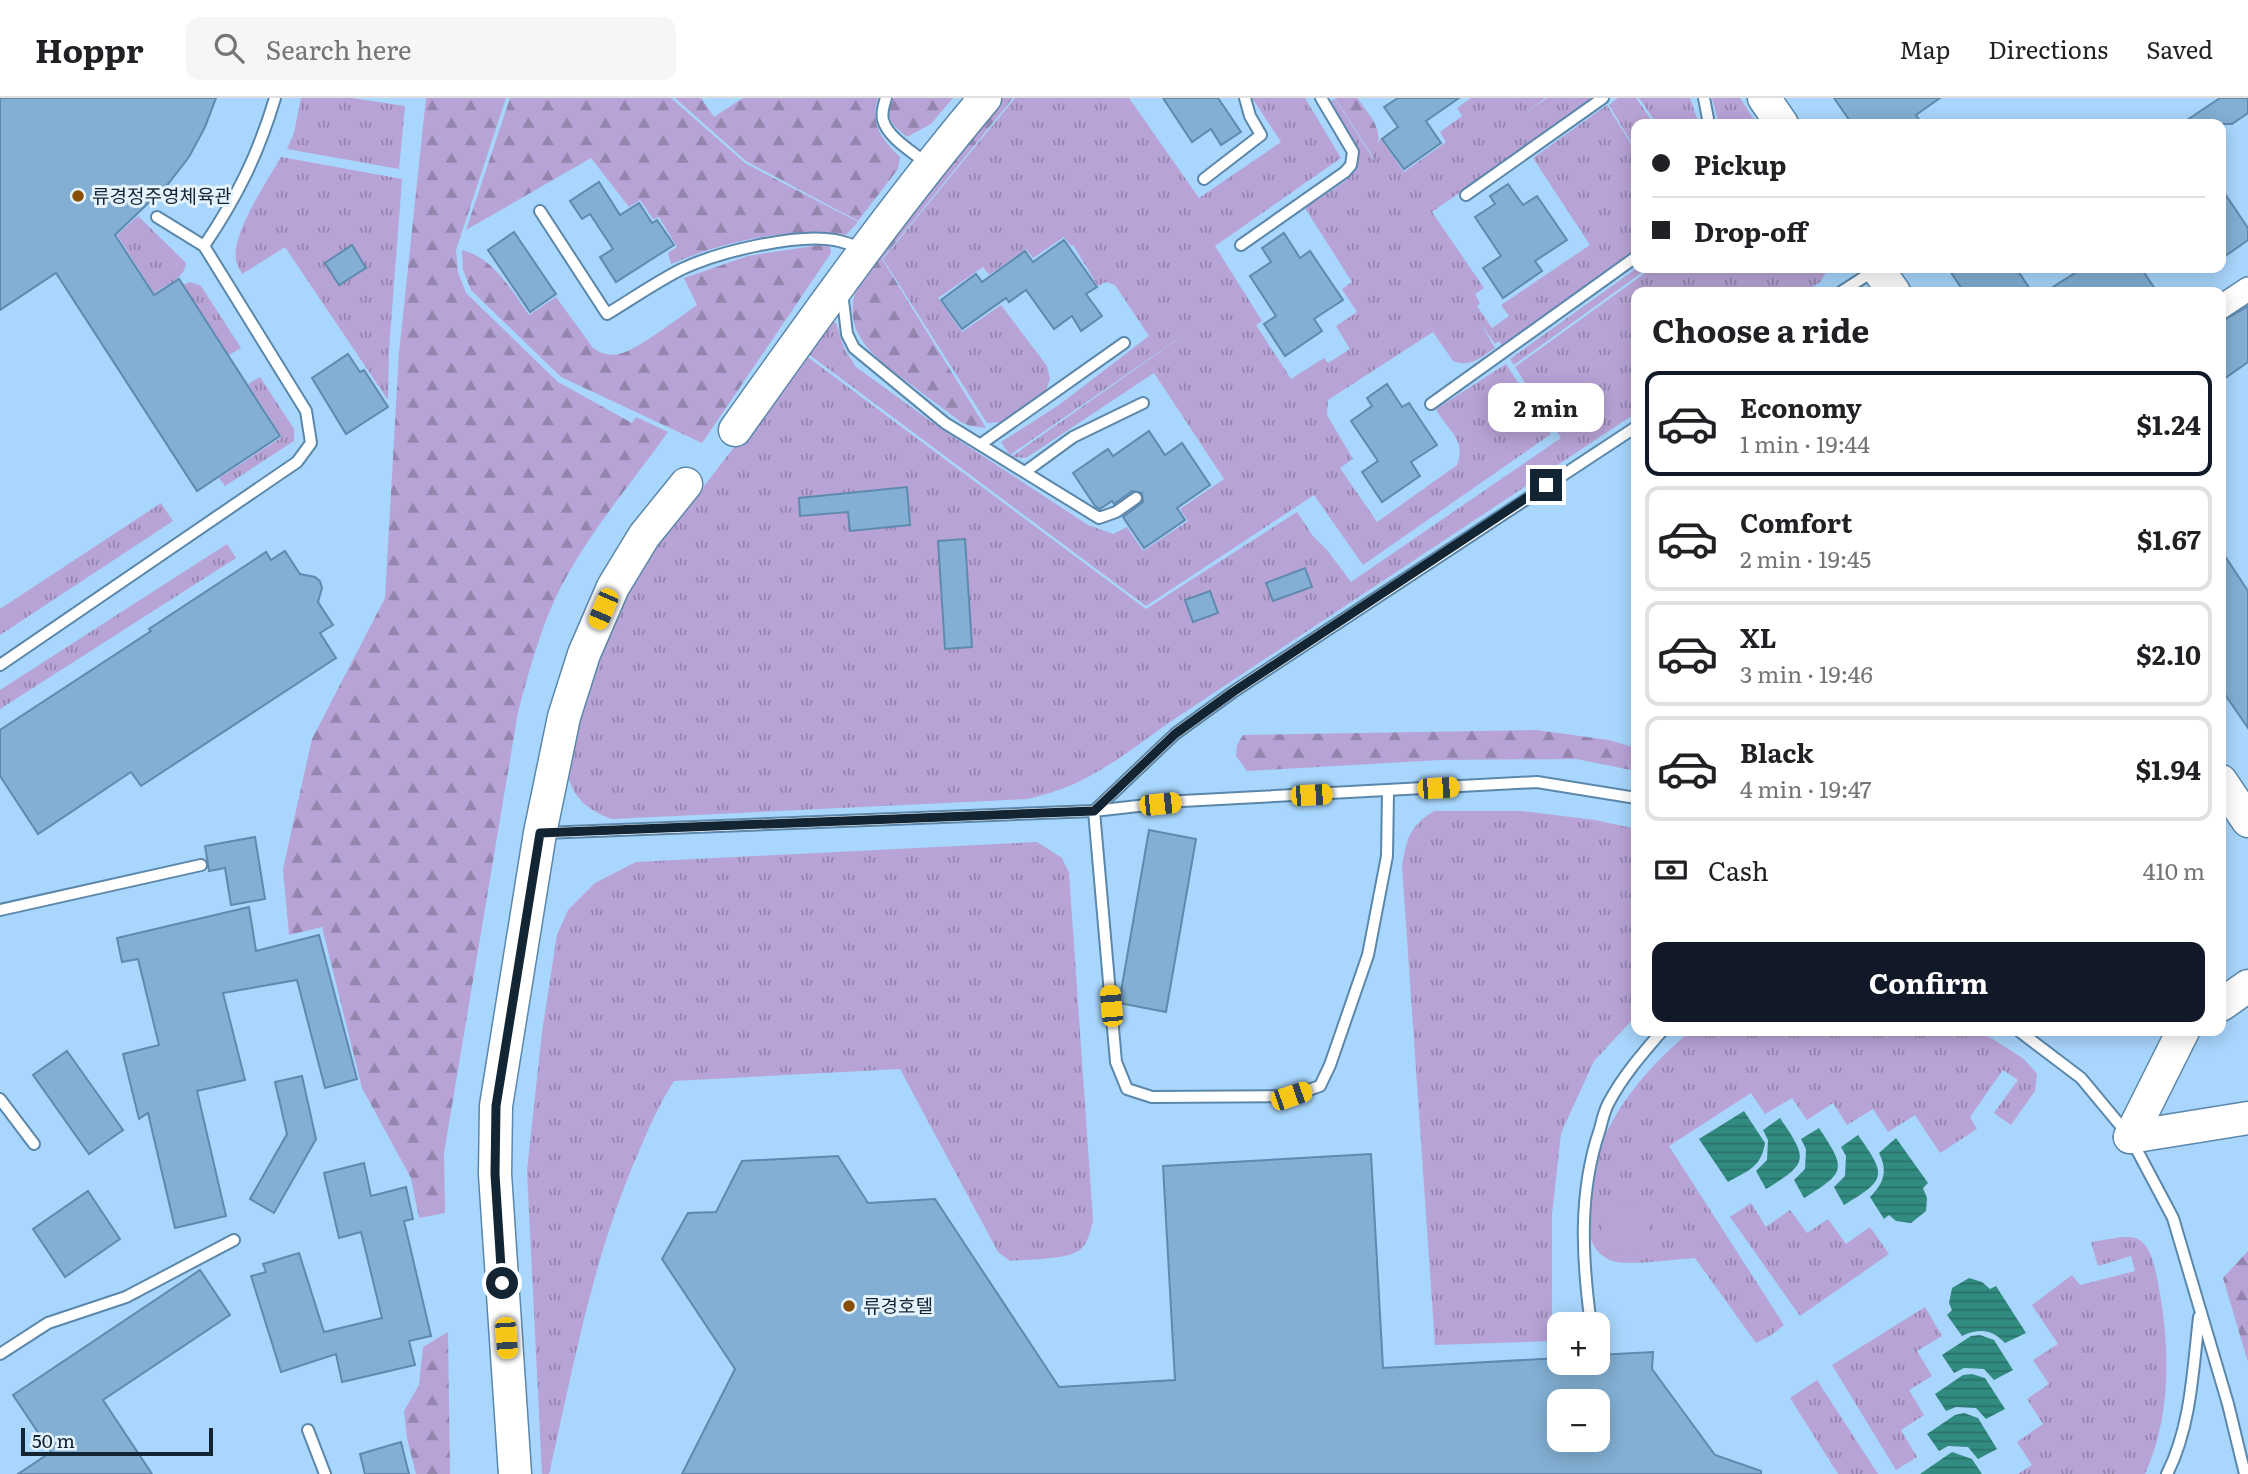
<!DOCTYPE html>
<meta charset="utf-8">
<style>
:root{--surface:#fff;--page:#f6f6f6;--text:#202124;--muted:#757577;--line:#e0e0e0;--accent:#111827}
body{margin:0;font-family:Literata,"Noto Sans KR",serif;background:var(--page);color:var(--text);height:100vh;display:flex;flex-direction:column;font-size:26px;white-space:nowrap}
*{box-sizing:border-box;margin:0}
p{font-size:23px;color:var(--muted)}
.icon{flex:none;width:38px;height:38px;fill:none;stroke:currentColor;stroke-width:2;stroke-linecap:round;stroke-linejoin:round}
.map{position:relative;flex:1;overflow:hidden}
.side{position:absolute;left:1631px;top:189px;width:595px;height:749px;display:flex;flex-direction:column;background:var(--surface);border-radius:14px;box-shadow:0 4px 18px #0003}
.side>*{flex:none}
.guide{position:absolute;left:1631px;top:21px;width:595px;height:154px;border-radius:14px;box-shadow:0 4px 18px #0003;display:grid;align-content:center;height:154px;padding:0 21px;background:var(--surface)}
.buttons{position:absolute;left:1547px;top:1214px;display:grid;gap:14px}
.buttons a{display:grid;place-items:center;width:63px;height:63px;border-radius:14px;background:var(--surface);box-shadow:0 4px 18px #0003;font-size:35px}
.scale{position:absolute;left:21px;bottom:18px;width:192px;box-sizing:border-box;padding-left:7px;border:4px solid #132533;border-top:0;font-size:19px;line-height:24px;white-space:nowrap;color:#132533;-webkit-text-stroke:5px #e5f3ff;paint-order:stroke}
.end{position:absolute;width:32px;height:32px;margin:-16px;border:9px solid #132533;background:#fff;box-shadow:0 0 0 4px #fff}
.from{border-radius:50%}
.bubble{position:absolute;height:49px;border-radius:14px;background:var(--surface);box-shadow:0 4px 18px #0003;font-size:23px;font-weight:700;line-height:49px;text-align:center}
.car{position:absolute;width:21px;height:42px;margin:-21px -10px;border-radius:9px;box-shadow:0 0 5px 2px #0007;background:linear-gradient(#f5c518 24%,#345 0 40%,#f5c518 0 76%,#345 0 86%,#f5c518 0)}
.guide b{display:flex;align-items:center;gap:24px;height:66px;font-size:26px}
.guide b+b{border-top:2px solid var(--line)}
.guide i{width:18px;height:18px;background:var(--text)}
ul{padding:0;list-style:none}
li{display:flex;align-items:center;gap:21px;height:105px;margin:0 14px 10px;padding:0 7px;border:4px solid var(--line);border-radius:14px}
li div{flex:1}
li b{display:block;font-size:26px}
li em{font-style:normal;font-weight:700}
li.on{border-color:var(--accent)}
li>.icon{width:63px;height:63px;stroke-width:1.5}
h2{padding:0 21px;font-size:32px;line-height:84px}
.pay{display:flex;align-items:center;gap:18px;height:77px;padding:0 21px;font-size:26px}
.pay p{margin-inline-start:auto}
.action{display:flex;gap:14px;margin-top:auto;padding:14px 21px}
.action a{flex:1;height:80px;border-radius:14px;background:var(--accent);color:#fff;font-size:28px;font-weight:700;line-height:80px;text-align:center}
header{display:flex;align-items:center;gap:42px;box-sizing:border-box;height:98px;padding:0 35px;background:var(--surface);border-bottom:2px solid var(--line)}
header strong{font-size:33px}
nav{display:flex;gap:38px;margin-inline-start:auto;font-size:24px}
.search{width:490px;height:63px;background:var(--page);display:flex;align-items:center;gap:18px;box-sizing:border-box;padding:0 24px;border-radius:14px;color:var(--muted);font-size:26px}
.map>svg:first-child{display:block}
</style>
<header>
<strong>Hoppr</strong>
<div class="search"><svg class="icon" aria-label="search" viewBox="0 0 24 24"><circle cx="10" cy="10" r="6"/><path d="M15 15l6 6"/></svg>Search here</div>
<nav><a>Map</a><a>Directions</a><a>Saved</a></nav>
</header>
<div class="map">
<svg width="2248" height="1376" viewBox="0 0 2248 1376">
<defs>
<pattern id="grass-tufts" width="24" height="20" patternUnits="userSpaceOnUse" patternTransform="scale(1.75)"><rect width="24" height="20" fill="#b8a3d6"/><path d="M3 7l-1-3M5 7V3M7 7l1-3M15 17l-1-3M17 17v-4M19 17l1-3" fill="none" stroke="#9485ae"/></pattern>
<pattern id="forest-firs" width="22" height="20" patternUnits="userSpaceOnUse" patternTransform="scale(1.75)"><rect width="22" height="20" fill="#b8a3d6"/><path d="M5 1l3.5 6h-7zM16 11l3.5 6h-7z" fill="#9485ae"/></pattern>
<pattern id="water-rules" width="6" height="5" patternUnits="userSpaceOnUse" patternTransform="scale(1.75)"><rect width="6" height="5" fill="#328b80"/><path d="M0 2.5h6" fill="none" stroke="#297169"/></pattern>
</defs>
<rect width="100%" height="100%" fill="#a8d6fc"/>
<!-- grass -->
<g fill="url(#grass-tufts)">
<path d="M301 0H352L405 8 399 71 287 51 294 35Z"/>
<path d="M1015 0H1129L1199 100 1281 44 1252 0H1305L1341 60 1215 148 1262 223 1256 227 1291 281 1324 260 1328 265 1350 251 1336 228 1357 214 1342 191 1352 184 1305 110C1373 66 1369 74 1328 5L1335 1 1374 62 1380 40 1404 74 1446 44 1440 34 1462 18 1457 10 1471 0H1545L1526 14 1547 0H1590L1586 6 1432 114 1484 190 1475 196 1480 205 1477 208 1492 230 1509 218 1501 207 1590 147 1533 60 1607 7 1636 54V152L1502 248 1499 243 1495 246 1481 226 1495 250C1481 259 1471 270 1453 263L1433 234 1328 302 1327 317 1353 361 1340 370 1377 424 1457 367C1467 340 1447 333 1436 311L1506 266 1551 336 1363 467 1314 397 1146 508 807 255 832 224 836 225 844 250 856 269 940 330 1088 427 1113 436 1127 429 1143 453 1188 423 1180 411 1224 381 1154 275 1026 360 1011 359 1198 227 1010 357 1001 344 1059 307 1149 238 1115 187 1106 184 1098 188 1073 147 1071 148 1064 139 1033 160 1026 151 989 177 983 169 938 200 962 234 1001 207 1047 268 1050 281 1045 295 1004 324 987 325 883 161Z"/>
<path d="M1618 0H1636L1654 26H1636V52L1609 7Z"/>
<path d="M1639 0H1690L1699 26H1657Z"/>
<path d="M1712 0H1740L1757 26H1719Z"/>
<path d="M281 59 402 81 389 251 388 302 285 149 242 176C240 171 236 166 236 161 231 136 268 82 281 59Z"/>
<path d="M138 118 186 165C185 180 166 187 154 195L117 137Z"/>
<path d="M1637 170H1648L1514 267 1510 261Z"/>
<path d="M1652 170H1829L1820 184 1806 194H1636V315L1170 624C1122 658 1086 689 1027 701L612 721C577 709 564 687 566 650L621 496 805 257 1146 511 1297 414 1313 438 1327 452 1351 484 1561 340 1515 269Z"/>
<path d="M190 184 201 188 241 250 229 257 183 187Z"/>
<path d="M260 279 294 331V343L225 388 219 380 282 339 248 286Z"/>
<path d="M161 405 173 423 0 537V511Z"/>
<path d="M227 446 236 460 0 611V592Z"/>
<path d="M1434 713H1522L1595 722 1636 731V918L1594 963 1561 1035 1552 1116V1243L1435 1247 1402 768C1407 740 1409 729 1434 713Z"/>
<path d="M1037 744 1062 760 1069 775 1093 1122C1091 1132 1088 1145 1080 1152 1065 1162 1028 1161 1010 1163L998 1154 900 971 674 983C660 1005 650 1027 640 1051 594 1154 574 1266 549 1376H542L527 1073 542 934 557 837 568 812 595 785 636 764Z"/>
<path d="M1691 933H1980L2024 961 2037 976 2035 993 2011 1027 1994 1015 2018 982 2003 972 1970 1019 1977 1031 1940 1055 1915 1017 1888 1034 1873 1011 1847 1027 1833 1005 1807 1022 1792 1000 1765 1016 1751 995 1669 1048 1784 1227 1770 1238 1756 1245 1695 1160C1676 1161 1625 1169 1610 1162 1587 1151 1587 1129 1589 1107 1591 1095 1591 1082 1594 1070 1606 1017 1649 967 1691 933Z"/>
<path d="M1751 1105 1766 1129 1790 1112 1807 1135 1828 1121 1846 1146 1870 1129 1889 1156 1800 1218 1730 1119Z"/>
<path d="M2122 1139C2127 1139 2134 1139 2138 1141 2152 1149 2155 1171 2158 1185 2170 1247 2172 1317 2145 1376H2018L2032 1367 2017 1344 2043 1326 2027 1301 2049 1286 2033 1262 2058 1246 2032 1207 2072 1177 2080 1187 2135 1173 2131 1158 2098 1168 2091 1144Z"/>
<path d="M1925 1209 1942 1238 1917 1253 1932 1278 1909 1292 1924 1317 1901 1332 1917 1359 1896 1372 1832 1267Z"/>
<path d="M1817 1282 1878 1376H1838L1790 1300Z"/>
</g>
<!-- forest -->
<g fill="url(#forest-firs)">
<path d="M426 0H506L456 152 458 174 466 195 558 284 632 325 636 319 668 334C635 380 597 425 569 474 544 517 531 566 518 614L444 1055 445 1115 419 1120 411 1080 362 990 322 829 289 837 283 771 312 641 385 500 399 255Z"/>
<path d="M510 0H671L745 65 858 124 846 137C785 130 728 142 671 166L668 155 677 149 659 119 653 121 640 102 629 109 591 60 466 132Z"/>
<path d="M675 0H701L714 19 743 0H878C869 25 882 42 900 59L898 71 858 123 746 63Z"/>
<path d="M890 0H953L931 26 907 39C892 27 884 20 890 0Z"/>
<path d="M1001 0H1013L882 161 986 330 970 328 961 324C944 311 926 298 909 285 883 265 848 243 853 205 855 184 871 164 882 147Z"/>
<path d="M1335 0H1357C1375 24 1384 31 1375 62Z"/>
<path d="M820 147 830 148 831 155 702 345 561 279 471 192 463 172 462 152C494 160 511 192 529 217L556 199 593 250C601 256 609 258 619 256 638 252 679 219 697 207L684 180 748 158Z"/>
<path d="M1536 632 1609 642 1636 650V673L1576 661 1440 662 1247 673 1236 658 1237 647 1243 637Z"/>
<path d="M2248 1153V1264L2223 1180Z"/>
<path d="M448 1234 450 1376H416L407 1340 404 1313 419 1287 423 1249Z"/>
</g>
<!-- green -->
<circle fill="#b8a3d6" cx="1626" cy="1130" r="23"/>
<!-- water -->
<g fill="url(#water-rules)">
<path d="M1744 1013 1765 1045C1761 1070 1747 1073 1728 1084L1699 1041Z"/>
<path d="M1780 1020C1808 1061 1809 1065 1766 1091L1756 1073 1767 1062 1768 1042 1763 1032Z"/>
<path d="M1819 1030C1846 1071 1847 1074 1804 1100L1794 1082 1805 1071 1806 1051 1801 1041Z"/>
<path d="M1858 1037C1886 1077 1888 1081 1844 1107L1834 1089 1845 1078 1846 1058 1841 1049Z"/>
<path d="M1896 1040 1928 1085 1923 1090 1927 1100 1926 1113 1911 1125 1896 1123 1889 1117 1884 1121 1870 1099C1884 1085 1888 1073 1879 1055Z"/>
<path d="M1969 1180 1982 1184 1990 1191 1996 1188 2026 1235 2005 1245C1992 1231 1979 1230 1962 1238L1947 1217 1952 1212 1949 1205 1952 1190Z"/>
<path d="M1980 1237 1994 1242 2013 1272 1994 1282 1984 1271 1964 1270 1954 1275 1942 1257 1971 1238Z"/>
<path d="M1972 1276 1985 1280 2005 1311 1986 1321 1976 1310 1956 1309 1946 1313 1935 1296 1963 1277Z"/>
<path d="M1964 1315 1978 1320 1997 1351 1978 1361 1968 1349 1948 1348 1939 1353 1927 1336 1955 1317Z"/>
<path d="M1952 1354 1972 1361 1982 1376H1920Z"/>
</g>
<!-- building -->
<g fill="#82afd3" stroke="#5f8aad" stroke-width="2" fill-rule="evenodd">
<path d="M0 0H216L205 29 189 59 168 86 115 137 154 197 179 181 280 338 197 393 56 175 0 212Z"/>
<path d="M1163 0H1218L1241 34 1221 47 1211 31 1192 44Z"/>
<path d="M1398 0H1459L1426 23 1441 45 1404 71 1382 41 1398 29 1384 9Z"/>
<path d="M1834 0H1940L1916 17 1922 26H1852Z"/>
<path d="M2220 0H2248V15L2232 26H2181Z"/>
<path d="M599 84 620 117 639 105 652 125 657 122 674 147 616 184 600 159 613 151 590 116 582 121 570 103Z"/>
<path d="M1508 86 1523 107 1537 98 1567 142 1535 163 1542 173 1503 200 1483 170 1501 158 1475 119 1495 106 1490 98Z"/>
<path d="M2221 90 2248 130V142L2221 161Z"/>
<path d="M514 134 556 196 530 214 488 152Z"/>
<path d="M1284 135 1300 160 1310 153 1343 202 1314 221 1322 233 1285 258 1264 226 1276 218 1250 178 1271 164 1262 150Z"/>
<path d="M1064 142 1097 189 1086 196 1102 218 1081 233 1072 218 1054 231 1026 192 1009 204 1006 200 962 231 941 202 976 176 982 184 1025 153 1033 164Z"/>
<path d="M352 147 366 170 339 187 325 165Z"/>
<path d="M1948 170H2016L2032 194H1964Z"/>
<path d="M2083 170H2141L2157 194H2045Z"/>
<path d="M2248 208V264L2221 283V224Z"/>
<path d="M348 256 360 274 364 272 388 309 346 336 312 280Z"/>
<path d="M1387 286 1402 309 1409 305 1437 347 1411 364 1420 378 1382 404 1362 374 1378 363 1351 323 1372 308 1367 300Z"/>
<path d="M1149 333 1165 357 1182 345 1210 387 1177 410 1185 422 1144 450 1123 419 1143 404 1142 395 1132 393 1114 406 1112 403 1100 411 1095 408 1073 375 1108 351 1113 358Z"/>
<path d="M907 389 910 427 850 433 848 414 800 418 799 400Z"/>
<path d="M965 441 972 549 945 551 938 443Z"/>
<path d="M2221 452 2248 493V630L2226 598 2221 585Z"/>
<path d="M285 453 300 476 315 479 320 483 322 490 318 504 333 527 320 535 336 560 141 688 131 674 38 736 0 678V632L151 533 149 531 266 454 271 462Z"/>
<path d="M1305 470 1312 489 1273 503 1266 485Z"/>
<path d="M1210 493 1218 515 1193 524 1185 502Z"/>
<path d="M1149 732 1196 741 1166 914 1119 905Z"/>
<path d="M255 739 265 801 231 807 225 770 209 773 205 748Z"/>
<path d="M249 809 256 853 319 837 357 981 325 990 297 882 223 895 245 982 197 993 226 1118 175 1130 148 1015 139 1021 123 956 159 947 138 861 122 864 117 840Z"/>
<path d="M67 953 123 1032 89 1056 33 977Z"/>
<path d="M302 978 316 1041 274 1115 250 1101 287 1036 275 984Z"/>
<path d="M1371 1056 1383 1270 1559 1260V1265H1598V1257L1653 1254 1652 1271 1715 1357 1761 1373V1376H682L735 1271 662 1161 688 1115 716 1114 742 1063 838 1058 868 1105 935 1101 1059 1289 1175 1282 1163 1068ZM1559 1304H1598V1342H1559Z"/>
<path d="M364 1065 371 1098 406 1089 413 1121 404 1123 431 1238 409 1243 415 1267 342 1284 336 1256 281 1274 251 1178 266 1174 263 1166 299 1155 324 1234 382 1220 361 1134 339 1140 324 1075Z"/>
<path d="M88 1093 120 1141 65 1179 33 1131Z"/>
<path d="M200 1172 230 1217 103 1302 152 1376H18L51 1354 13 1297Z"/>
<path d="M401 1344 409 1376H365L360 1356Z"/>
</g>
<g fill="none" stroke-linecap="round" stroke-linejoin="round">
<!-- lane casing -->
<g stroke="#5b87aa" stroke-width="14">
<g id="lane">
<path d="M886 0C884 7 881 14 883 22 888 40 913 54 926 65"/>
<path d="M1704 0 1709 26"/>
<path d="M1204 81 1261 37 1250 18 1245 0"/>
<path d="M1466 97 1603 0"/>
<path d="M540 113 607 216C632 201 656 184 682 171 718 154 796 135 835 142 844 144 853 147 861 150"/>
<path d="M1241 147 1345 74 1351 67 1353 54 1321 0"/>
<path d="M204 148C237 99 258 57 275 0"/>
<path d="M842 194 847 236 854 250 945 325 1099 420 1116 414 1136 400"/>
<path d="M1841 194 1875 172"/>
<path d="M1431 306 1636 159"/>
<path d="M981 346 1124 245"/>
<path d="M1025 374 1073 339 1143 305"/>
<path d="M0 567 297 364 311 345 306 313 204 148 157 119"/>
<path d="M1094 713 1116 964 1127 991 1152 999 1291 998 1320 988 1330 967 1368 857 1387 758 1388 693"/>
<path d="M1094 713 1175 636 1233 594 1636 329"/>
<path d="M543 735 1094 713 1182 703 1537 684 1636 700"/>
<path d="M0 812 201 767"/>
<path d="M2019 933 2081 980 2130 1039 2173 1120 2228 1306 2245 1376"/>
<path d="M0 1001 34 1046"/>
<path d="M1591 1227C1582 1161 1578 1095 1600 1031 1602 1023 1604 1014 1608 1006 1622 979 1642 956 1662 933"/>
<path d="M0 1256 48 1225 126 1199 234 1142"/>
<path d="M308 1332 325 1376"/>
<path d="M2167 1376C2191 1329 2193 1271 2199 1219"/>
</g>
</g>
<!-- street casing -->
<g stroke="#5b87aa" stroke-width="26">
<path id="street" d="M2221 209 2248 191"/>
</g>
<!-- secondary casing -->
<g stroke="#5b87aa" stroke-width="35">
<g id="secondary">
<path d="M1764 0 1782 26"/>
<path d="M1877 170 1894 194"/>
<path d="M735 332C816 218 895 107 985 0"/>
<path d="M2221 683 2248 723"/>
<path d="M2221 907 2248 888"/>
<path d="M2130 1039 2248 1020"/>
<path d="M2130 1039 2183 933"/>
<path d="M515 1376 495 1076 496 1008 540 735 564 619 584 556 613 489 644 438 686 386"/>
</g>
</g>
<!-- lane -->
<use href="#lane" stroke="#fff" stroke-width="10"/>
<!-- street -->
<use href="#street" stroke="#fff" stroke-width="23"/>
<!-- secondary -->
<use href="#secondary" stroke="#fff" stroke-width="32"/>
</g>
<g fill="none" stroke-linecap="round" stroke-linejoin="round">
<!-- route -->
<path stroke="#132533" stroke-width="9" d="M502 1185 495 1076 496 1008 540 735 1094 713 1175 636 1233 594 1546 387"/>
</g>
<!-- markers -->
<g fill="#884f04" stroke="#e5f3ff" stroke-width="2.5">
<circle cx="78" cy="98" r="7"/>
<circle cx="849" cy="1208" r="7"/>
</g>
<g text-anchor="middle" stroke-width="6" stroke-linejoin="round" paint-order="stroke">
<!-- poi labels -->
<g font-size="19" fill="#132533" stroke="#e5f3ff" text-anchor="start">
<text x="92" y="105">류경정주영체육관</text>
<text x="863" y="1215">류경호텔</text>
</g>
</g>
</svg>
<div class="buttons">
<a>+</a>
<a>−</a>
</div>
<div class="scale">50 m</div>
<i class="end from" style="left:502px;top:1185px"></i>
<i class="end" style="left:1546px;top:387px"></i>
<div class="bubble" style="left:1488px;top:285px;width:116px">2 min</div>
<i class="car" style="left:603px;top:511px;rotate:203deg"></i>
<i class="car" style="left:1438px;top:690px;rotate:87deg"></i>
<i class="car" style="left:1311px;top:697px;rotate:87deg"></i>
<i class="car" style="left:1160px;top:706px;rotate:84deg"></i>
<i class="car" style="left:1111px;top:908px;rotate:355deg"></i>
<i class="car" style="left:1291px;top:998px;rotate:71deg"></i>
<i class="car" style="left:506px;top:1240px;rotate:176deg"></i>
<div class="guide">
<b><i class="from"></i>Pickup</b>
<b><i></i>Drop-off</b>
</div>
<section class="side">
<h2>Choose a ride</h2>
<ul>
<li class="on"><svg class="icon" aria-label="car" viewBox="0 0 24 24"><path d="M5 17H2v-5l4-1 3-4h7l3 4 3 1v5h-3M9 17h6M6 11h13"/><circle cx="7" cy="17" r="2"/><circle cx="17" cy="17" r="2"/></svg><div><b>Economy</b><p>1 min · 19:44</p></div><em>$1.24</em></li>
<li><svg class="icon" aria-label="car" viewBox="0 0 24 24"><path d="M5 17H2v-5l4-1 3-4h7l3 4 3 1v5h-3M9 17h6M6 11h13"/><circle cx="7" cy="17" r="2"/><circle cx="17" cy="17" r="2"/></svg><div><b>Comfort</b><p>2 min · 19:45</p></div><em>$1.67</em></li>
<li><svg class="icon" aria-label="car" viewBox="0 0 24 24"><path d="M5 17H2v-5l4-1 3-4h7l3 4 3 1v5h-3M9 17h6M6 11h13"/><circle cx="7" cy="17" r="2"/><circle cx="17" cy="17" r="2"/></svg><div><b>XL</b><p>3 min · 19:46</p></div><em>$2.10</em></li>
<li><svg class="icon" aria-label="car" viewBox="0 0 24 24"><path d="M5 17H2v-5l4-1 3-4h7l3 4 3 1v5h-3M9 17h6M6 11h13"/><circle cx="7" cy="17" r="2"/><circle cx="17" cy="17" r="2"/></svg><div><b>Black</b><p>4 min · 19:47</p></div><em>$1.94</em></li>
</ul>
<div class="pay"><svg class="icon" aria-label="cash" viewBox="0 0 24 24"><path d="M3 7h18v10H3z"/><circle cx="12" cy="12" r="2"/></svg>Cash<p>410 m</p></div>
<div class="action"><a>Confirm</a></div>
</section>
</div>
